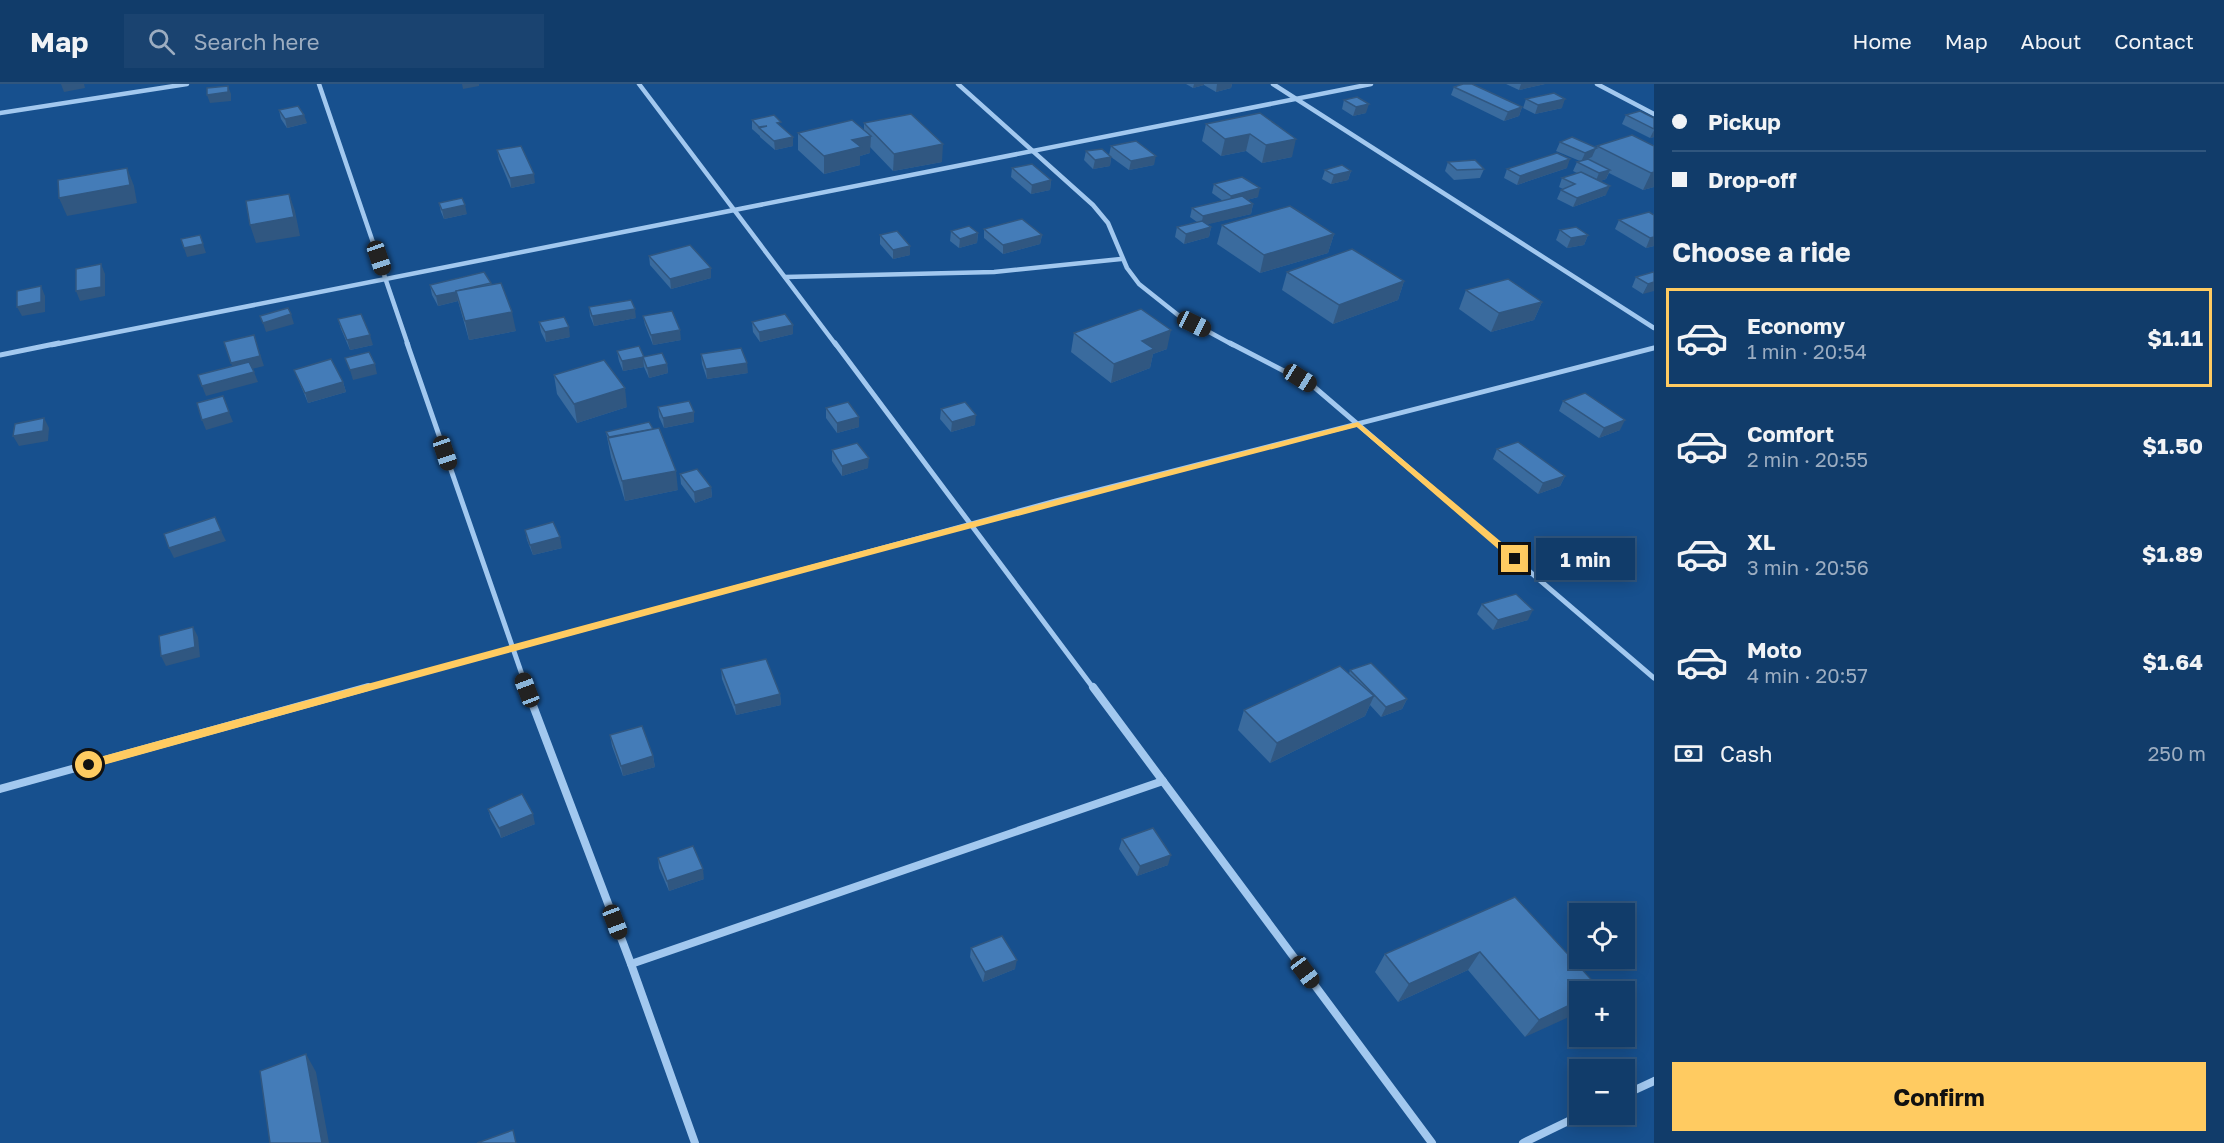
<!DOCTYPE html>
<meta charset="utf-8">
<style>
:root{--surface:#113c6a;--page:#1a4370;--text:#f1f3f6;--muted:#9cadc1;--line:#30567e;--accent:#ffcb61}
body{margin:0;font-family:"Golos Text",sans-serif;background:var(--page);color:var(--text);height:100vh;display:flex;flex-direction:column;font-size:22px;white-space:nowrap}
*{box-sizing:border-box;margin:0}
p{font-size:20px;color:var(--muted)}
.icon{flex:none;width:33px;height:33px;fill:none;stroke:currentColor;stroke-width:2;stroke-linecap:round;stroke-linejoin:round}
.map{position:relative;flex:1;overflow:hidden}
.drawer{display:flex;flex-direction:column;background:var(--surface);width:570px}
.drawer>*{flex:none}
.top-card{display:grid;align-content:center;height:132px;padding:0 18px;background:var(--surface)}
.controls{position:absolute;left:1569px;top:819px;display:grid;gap:12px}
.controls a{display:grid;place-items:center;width:66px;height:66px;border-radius:0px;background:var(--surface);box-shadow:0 3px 15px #0003,0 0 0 2px var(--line);font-size:30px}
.end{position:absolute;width:27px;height:27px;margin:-14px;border:8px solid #ffcb61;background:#111;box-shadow:0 0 0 3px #111}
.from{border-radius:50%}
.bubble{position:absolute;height:42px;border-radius:0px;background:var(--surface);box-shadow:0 3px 15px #0003,0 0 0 2px var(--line);font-size:20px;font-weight:700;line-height:42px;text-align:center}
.car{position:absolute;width:18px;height:36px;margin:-18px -9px;border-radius:8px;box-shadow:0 0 4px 2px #0007;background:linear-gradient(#222 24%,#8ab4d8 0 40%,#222 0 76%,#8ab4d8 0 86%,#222 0)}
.top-card b{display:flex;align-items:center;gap:21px;height:57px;font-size:22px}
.top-card b+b{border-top:2px solid var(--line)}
.top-card i{width:15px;height:15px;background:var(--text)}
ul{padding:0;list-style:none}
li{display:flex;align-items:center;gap:18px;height:99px;margin:0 12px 9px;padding:0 6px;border:3px solid transparent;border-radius:0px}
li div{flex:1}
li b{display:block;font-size:22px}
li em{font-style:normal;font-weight:700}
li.on{border-color:var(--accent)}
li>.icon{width:54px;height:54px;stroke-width:1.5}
h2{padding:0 18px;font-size:27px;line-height:72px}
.pay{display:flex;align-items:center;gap:15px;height:66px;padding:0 18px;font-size:22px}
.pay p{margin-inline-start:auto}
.action{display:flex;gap:12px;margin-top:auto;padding:12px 18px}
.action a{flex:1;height:69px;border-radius:0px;background:var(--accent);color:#111;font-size:24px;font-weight:700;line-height:69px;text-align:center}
header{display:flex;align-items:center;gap:36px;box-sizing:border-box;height:84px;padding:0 30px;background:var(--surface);border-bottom:2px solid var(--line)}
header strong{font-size:28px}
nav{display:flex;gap:33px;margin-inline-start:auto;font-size:21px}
.search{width:420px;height:54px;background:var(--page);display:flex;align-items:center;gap:15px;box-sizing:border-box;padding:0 21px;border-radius:0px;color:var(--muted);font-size:22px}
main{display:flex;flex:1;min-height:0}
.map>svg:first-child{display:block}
</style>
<header>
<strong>Map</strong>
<div class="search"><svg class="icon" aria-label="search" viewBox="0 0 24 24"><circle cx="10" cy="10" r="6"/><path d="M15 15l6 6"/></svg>Search here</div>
<nav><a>Home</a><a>Map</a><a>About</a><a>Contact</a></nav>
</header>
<main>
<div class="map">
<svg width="1654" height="1059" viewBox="0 0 1654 1059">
<rect width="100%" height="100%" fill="#17508e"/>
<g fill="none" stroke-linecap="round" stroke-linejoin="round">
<!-- minor-far2 -->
<g stroke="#a2c8ef" stroke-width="4.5">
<path d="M319 0 408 261"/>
<path d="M639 0 836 261"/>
<path d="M958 0 1093 121 1108 139 1127 184 1139 200 1178 231 1233 261"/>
<path d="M1273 0 1654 244"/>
<path d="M1597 0 1654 30"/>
<path d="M0 29 187 0"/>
<path d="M785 193 994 188 1121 175"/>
<path d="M52 261 1371 0"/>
</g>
<!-- minor-far1 -->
<g stroke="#a2c8ef" stroke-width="5">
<path d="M407 259 527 605"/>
<path d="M835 259 1094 605"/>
<path d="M1230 259 1313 302 1654 594"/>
<path d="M0 271 59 259"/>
<path d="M363 605 1056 417 1654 264"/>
</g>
<!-- minor -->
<g stroke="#a2c8ef" stroke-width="8">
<path d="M526 603 631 880 695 1059"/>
<path d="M1093 603 1432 1059"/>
<path d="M0 705 368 603"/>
<path d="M631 880 1163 697"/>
<path d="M1624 1011 1654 997"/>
<path d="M1523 1059 1583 1030"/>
</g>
</g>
<!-- wall -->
<g fill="#3a6b9e">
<path d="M1186 0H1232L1231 4 1216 8 1204 1 1193 4Z"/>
<path d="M1506 0H1545L1519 6Z"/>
<path d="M1454 3 1522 23 1519 32 1504 37 1451 11Z"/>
<path d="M1526 15 1562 24 1535 30 1523 24Z"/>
<path d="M1344 16 1366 29 1353 32 1342 25Z"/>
<path d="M279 26 307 39 287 44 281 35Z"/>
<path d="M1260 29 1292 73 1262 79 1246 67 1221 72 1202 57 1206 40Z"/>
<path d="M1626 31 1654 34V53L1650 54 1622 40Z"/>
<path d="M752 36 781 43 793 53V62L775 66 760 53V52L752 45Z"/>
<path d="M864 39 942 78 893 87 870 63V69L860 72V81L824 90 798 66V49L864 46Z"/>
<path d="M1560 58 1597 63V62H1654V103L1643 106 1609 89 1606 95 1600 97 1606 111 1573 123 1557 115 1561 106 1563 105 1559 103 1562 94 1577 89 1573 87 1577 78 1580 77 1556 67Z"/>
<path d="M1111 62 1154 81 1129 86 1111 73 1110 82 1093 85 1084 76 1086 67 1109 71Z"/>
<path d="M497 66 535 99 511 104 499 75Z"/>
<path d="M1448 78 1484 85 1480 94 1454 96 1445 87Z"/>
<path d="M1012 84 1051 96 1050 106 1031 110 1011 93Z"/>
<path d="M1567 84 1517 101 1504 94 1507 85Z"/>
<path d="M1325 86 1351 87 1348 96 1331 100 1322 95Z"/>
<path d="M1214 100 1258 113 1247 116 1253 120 1251 130 1207 140 1211 143 1209 153 1184 160 1175 153 1177 143 1197 138 1190 133 1192 124 1223 117 1212 109Z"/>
<path d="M439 119 467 130 444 135 441 128Z"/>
<path d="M1654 131V162L1646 164 1615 145 1619 136Z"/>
<path d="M1222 141 1334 150 1328 169 1260 189 1217 160Z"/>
<path d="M984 145 1042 151 1040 160 1003 170 984 154Z"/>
<path d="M1560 146 1588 151 1584 161 1567 164 1556 156Z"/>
<path d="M951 147 978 149 977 159 959 164 950 157Z"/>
<path d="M880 151 910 162V171L893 175 880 160Z"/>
<path d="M649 172 711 194 671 205 650 181Z"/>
<path d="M1287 188 1404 197 1398 216 1333 240 1282 206Z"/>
<path d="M1654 189 1643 210 1632 203 1636 193Z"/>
<path d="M491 199 516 247 469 256 458 217 438 222 432 211 430 201Z"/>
<path d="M1466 206 1542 218 1534 236 1491 248 1459 225Z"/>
<path d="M589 223 636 234 594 242 590 232Z"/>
<path d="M643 232 681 256 653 261 645 241Z"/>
<path d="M338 235 373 261 350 266 341 245Z"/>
<path d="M539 238 570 253 546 258 541 248Z"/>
<path d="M752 238 793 241V250L760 258 753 248Z"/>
<path d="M1074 249 1167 265 1153 270 1150 284 1111 299 1071 268Z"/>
<path d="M617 267 667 280 668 289 649 294 644 283 623 287 619 277Z"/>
<path d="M701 270 748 289 707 295 702 280Z"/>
<path d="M294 286 343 298 346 308 308 319 298 295Z"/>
<path d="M554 291 627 323 577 339 557 310Z"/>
<path d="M1563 317 1620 346 1599 354 1559 327Z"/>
<path d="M658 323 694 328V338L664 344 659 333Z"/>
<path d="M826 324 859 333V343L837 349 826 334Z"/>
<path d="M941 325 975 341 951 348 940 335Z"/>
<path d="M606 348 678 406 625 417 611 373Z"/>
<path d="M1497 365 1565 392 1560 402 1538 410 1493 375Z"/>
<path d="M832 366 868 384 842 392 832 377Z"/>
<path d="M680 390 711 403 712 413 695 419 681 400Z"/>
<path d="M525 446 562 464 533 471 527 456Z"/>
<path d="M1482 520 1528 536 1493 546 1477 530Z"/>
<path d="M721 585 780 610 781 621 736 631 722 595Z"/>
<path d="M1350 586 1407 615 1402 625 1381 633 1370 621 1365 632 1270 679 1238 646 1244 626 1349 590Z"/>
<path d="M610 651 653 672 655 683 623 692 612 662Z"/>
<path d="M488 725 535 740 501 754 491 735Z"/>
<path d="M1122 755 1168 781 1137 792 1119 765Z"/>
<path d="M658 774 704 795 669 807 659 784Z"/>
<path d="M1515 813 1601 906 1600 908H1580L1525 953 1468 886 1398 918 1375 888 1385 870Z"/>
<path d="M971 864 1015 885 983 898 970 873Z"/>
</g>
<!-- shaded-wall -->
<g fill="#305781">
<path d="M61 0H84L85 4 64 8Z"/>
<path d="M462 0H479V2L463 5Z"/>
<path d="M1194 0H1204V1L1193 4Z"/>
<path d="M1217 0H1232L1231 4 1216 8Z"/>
<path d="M1521 0H1545L1519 6Z"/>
<path d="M228 2 231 10V17L210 19 207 11Z"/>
<path d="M1565 15 1562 24 1535 30 1538 21Z"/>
<path d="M1369 20 1366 29 1353 32 1356 23Z"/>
<path d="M1522 23 1519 32 1504 37 1508 28Z"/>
<path d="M304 31 307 39 287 44 285 35Z"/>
<path d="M1654 46V53L1650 54Z"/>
<path d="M1250 50 1246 67 1221 72 1225 55Z"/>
<path d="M871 52 870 69 860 72V81L824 90V72L852 56Z"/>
<path d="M793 53V62L775 66 774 57Z"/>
<path d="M1296 55 1292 73 1262 79 1266 61Z"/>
<path d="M943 60 942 78 893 87 894 70Z"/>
<path d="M1596 64 1592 73 1581 78 1585 69Z"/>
<path d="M1156 72 1154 81 1129 86 1131 77Z"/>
<path d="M1111 73 1110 82 1093 85 1095 76Z"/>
<path d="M1570 75 1567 84 1517 101 1520 92Z"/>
<path d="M1654 78V103L1643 106 1651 89Z"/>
<path d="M127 84 134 102 137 119 67 132 59 114Z"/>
<path d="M1610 86 1606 95 1595 99 1599 89Z"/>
<path d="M1351 87 1348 96 1331 100 1334 91Z"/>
<path d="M534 90 535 99 511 104 510 94Z"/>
<path d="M1051 96 1050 106 1031 110 1032 101Z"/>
<path d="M1610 102 1606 111 1573 123 1577 114Z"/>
<path d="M1260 104 1258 113 1228 121 1231 112Z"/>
<path d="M289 110 295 127 300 152 256 159 250 141Z"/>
<path d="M1253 120 1251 130 1201 142 1203 132Z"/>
<path d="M465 121 467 130 444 135 442 126Z"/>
<path d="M1211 143 1209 153 1184 160 1186 150Z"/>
<path d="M978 149 977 159 959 164 960 155Z"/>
<path d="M1334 150 1328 169 1260 189 1264 171Z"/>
<path d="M1042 151 1040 160 1003 170V161Z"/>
<path d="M1588 151 1584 161 1567 164 1571 154Z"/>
<path d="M1654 153V162L1646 164 1650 154Z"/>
<path d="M203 160 206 169 187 173 184 164Z"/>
<path d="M910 162V171L893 175V166Z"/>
<path d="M101 180 105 190V212L80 217 76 207Z"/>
<path d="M711 184V194L671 205 670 195Z"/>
<path d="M1404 197 1398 216 1333 240 1339 221Z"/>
<path d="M1654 198V207L1643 210 1648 200Z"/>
<path d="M41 202 45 212V228L22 232 17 223Z"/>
<path d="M456 208 458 217 438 222 436 212Z"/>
<path d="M1542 218 1534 236 1491 248 1499 229Z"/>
<path d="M635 225 636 234 594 242 592 232Z"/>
<path d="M512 228 516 247 469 256 465 237Z"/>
<path d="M291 230 294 240 266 248 263 239Z"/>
<path d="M793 241V250L760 258 759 248Z"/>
<path d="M569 243 570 253 546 258 545 248Z"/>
<path d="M680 246 681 256 653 261 651 251Z"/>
<path d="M1171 246 1167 265 1153 270 1150 284 1111 299 1114 280 1142 257Z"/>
<path d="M254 251 264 282 235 289 231 279Z"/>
<path d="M370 251 373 261 350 266 347 256Z"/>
<path d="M643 273 644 283 623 287 622 277 644 273Z"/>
<path d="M747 279 748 289 707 295 706 285Z"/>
<path d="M375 280 377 290 353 296 350 286Z"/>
<path d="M667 280 668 289 649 294 647 284Z"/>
<path d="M254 288 258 298 206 312 202 302Z"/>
<path d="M343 298 346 308 308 319 305 309Z"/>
<path d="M625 304 627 323 577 339 574 320Z"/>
<path d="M229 328 233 338 206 346 202 336Z"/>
<path d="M694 328V338L664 344 663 334Z"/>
<path d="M976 331 975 341 951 348 952 338Z"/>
<path d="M859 333V343L837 349V339Z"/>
<path d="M44 334 49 344 48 357 19 362 13 352Z"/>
<path d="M1625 336 1620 346 1599 354 1604 344Z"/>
<path d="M869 374 868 384 842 392V382Z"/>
<path d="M676 387 678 406 625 417 622 397Z"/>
<path d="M1565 392 1560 402 1538 410 1543 399Z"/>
<path d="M711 403 712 413 695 419 694 408Z"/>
<path d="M221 447 226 457 174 474 169 464Z"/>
<path d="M560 453 562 464 533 471 530 461Z"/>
<path d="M1533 526 1528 536 1493 546 1498 536Z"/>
<path d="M193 543 198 553 200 573 166 582 161 572Z"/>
<path d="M780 610 781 621 736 631 735 621Z"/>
<path d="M1374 612 1365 632 1270 679 1277 659Z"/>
<path d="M1407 615 1402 625 1381 633 1386 623Z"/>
<path d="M653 672 655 683 623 692 621 682Z"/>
<path d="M533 730 535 740 501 754 499 744Z"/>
<path d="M1171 771 1168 781 1137 792 1140 782Z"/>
<path d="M703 785 704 795 669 807 667 797Z"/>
<path d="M1480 868 1468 886 1398 918 1409 900Z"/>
<path d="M1017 876 1015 885 983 898 985 888Z"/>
<path d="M1580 916V928L1525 953 1539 936Z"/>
<path d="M306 970 316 988 329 1059H322Z"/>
</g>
<!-- building -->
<g fill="#447cb8" stroke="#305781" stroke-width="1.5">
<path d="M1463 0H1472L1522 23 1508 28 1454 3Z"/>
<path d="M228 2V8L207 11V4Z"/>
<path d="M1554 9 1565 15 1538 21 1526 15Z"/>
<path d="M1357 13 1369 20 1356 23 1344 16Z"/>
<path d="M298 22 304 31 285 35 279 26Z"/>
<path d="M1640 27 1654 34V45L1626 31Z"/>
<path d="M1260 29 1296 55 1266 61 1250 50 1225 55 1206 40Z"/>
<path d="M911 30 943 60 894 70 864 39Z"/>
<path d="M774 31 781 38 777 39 793 53 774 57 759 44 767 42 759 43 752 36Z"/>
<path d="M852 36 871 52 852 56 861 63 824 72 798 49Z"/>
<path d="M1632 51 1654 62V88L1651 89 1597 62Z"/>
<path d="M1572 53 1597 64 1585 69 1560 58Z"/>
<path d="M1136 57 1156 72 1131 77 1111 62Z"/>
<path d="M521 62 534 90 510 94 497 66Z"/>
<path d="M1102 65 1111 73 1095 76 1086 67Z"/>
<path d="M1557 69 1570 75 1520 92 1507 85Z"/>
<path d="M1588 75 1610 86 1599 89 1577 78Z"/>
<path d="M1475 76 1484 85 1457 86 1448 78Z"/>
<path d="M1032 80 1051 96 1032 101 1012 84Z"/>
<path d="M1342 81 1351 87 1334 91 1325 86Z"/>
<path d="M127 84 130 101 59 114 58 96Z"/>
<path d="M1581 88 1610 102 1577 114 1561 106 1575 100 1562 94Z"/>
<path d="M1242 93 1260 104 1231 112 1214 100Z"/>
<path d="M289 110 294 133 250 141 246 117Z"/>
<path d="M1242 112 1253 120 1203 132 1192 124Z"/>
<path d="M462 114 465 121 442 126 439 119Z"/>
<path d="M1290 122 1334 150 1264 171 1222 141Z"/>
<path d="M1649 128 1654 131V153L1650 154 1619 136Z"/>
<path d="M1022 135 1042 151 1003 161 984 145Z"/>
<path d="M1202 137 1211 143 1186 150 1177 143Z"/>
<path d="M969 142 978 149 960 155 951 147Z"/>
<path d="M1576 143 1588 151 1571 154 1560 146Z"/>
<path d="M897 147 910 162 893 166 880 151Z"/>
<path d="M200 151 203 160 184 164 181 155Z"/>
<path d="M690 161 711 184 670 195 649 172Z"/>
<path d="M1352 165 1404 197 1339 221 1287 188Z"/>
<path d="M101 180V203L76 207V185Z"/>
<path d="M484 188 491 199 456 207V208L436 212 430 201Z"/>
<path d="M1653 188 1654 189V198L1648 200 1636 193Z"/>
<path d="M1508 195 1542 218 1499 229 1466 206Z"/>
<path d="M501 199 512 228 465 237 456 207Z"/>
<path d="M41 202V218L17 223V207Z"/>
<path d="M631 216 635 225 592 232 589 223Z"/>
<path d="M288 224 291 230 263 239 260 232Z"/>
<path d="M1141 225 1171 246 1142 257 1154 265 1114 280 1074 249Z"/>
<path d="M672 227 680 246 651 251 643 232Z"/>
<path d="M361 230 370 251 347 256 338 235Z"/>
<path d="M785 230 793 241 759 248 752 238Z"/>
<path d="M564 233 569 243 545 248 539 238Z"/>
<path d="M254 251 260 272 231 279 224 258Z"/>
<path d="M639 262 644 273 622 277 617 267Z"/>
<path d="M741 264 747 279 706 285 701 270Z"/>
<path d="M369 268 375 280 350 286 345 274Z"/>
<path d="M662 269 667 280 647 284 643 273Z"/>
<path d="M331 275 343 298 305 309 294 286Z"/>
<path d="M604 276 625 304 574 320 554 291Z"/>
<path d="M249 278 254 288 202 302 198 291Z"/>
<path d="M1585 309 1625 336 1604 344 1563 317Z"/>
<path d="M223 312 229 328 202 336 197 319Z"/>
<path d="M689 317 694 328 663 334 658 323Z"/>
<path d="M848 318 859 333 837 339 826 324Z"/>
<path d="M965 318 976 331 952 338 941 325Z"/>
<path d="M44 334 43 347 13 352 15 340Z"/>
<path d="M649 338 653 345 609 353 606 348Z"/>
<path d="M659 344 676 387 622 397 608 354Z"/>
<path d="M1518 358 1565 392 1543 399 1497 365Z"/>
<path d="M857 359 869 374 842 382 832 366Z"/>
<path d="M697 385 711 403 694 408 680 390Z"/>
<path d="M215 433 221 447 169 464 164 450Z"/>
<path d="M553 438 560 453 530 461 525 446Z"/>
<path d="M1516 510 1533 526 1498 536 1482 520Z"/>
<path d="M193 543 195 563 161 572 159 552Z"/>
<path d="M766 575 780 610 735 621 721 585Z"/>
<path d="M1371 579 1407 615 1386 623 1350 586Z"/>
<path d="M1340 582 1374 612 1277 659 1244 626Z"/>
<path d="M642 642 653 672 621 682 610 651Z"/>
<path d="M522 710 533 730 499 744 488 725Z"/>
<path d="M1153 744 1171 771 1140 782 1122 755Z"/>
<path d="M693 762 703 785 667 797 658 774Z"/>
<path d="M1515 813 1601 906 1598 908H1580V916L1539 936 1480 868 1409 900 1385 870Z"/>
<path d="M1002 852 1017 876 985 888 971 864Z"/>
<path d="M306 970 322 1059H270L260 987Z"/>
<path d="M513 1046 516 1059H477Z"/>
</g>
<!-- route -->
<path fill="#ffcb61" d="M1358 338 1518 472V477H1512L1357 343C933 453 510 567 89 685L83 681 89 676C511 560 934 446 1358 338Z"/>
</svg>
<div class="controls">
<a><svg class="icon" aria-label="locate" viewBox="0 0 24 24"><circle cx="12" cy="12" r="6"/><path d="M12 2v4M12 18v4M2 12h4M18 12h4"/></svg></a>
<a>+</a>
<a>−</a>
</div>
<i class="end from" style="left:89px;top:681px"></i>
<i class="end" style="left:1515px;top:475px"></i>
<div class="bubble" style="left:1536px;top:454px;width:99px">1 min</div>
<i class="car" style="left:379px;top:174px;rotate:161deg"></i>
<i class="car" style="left:1194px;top:240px;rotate:116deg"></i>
<i class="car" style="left:1300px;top:294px;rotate:122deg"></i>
<i class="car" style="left:445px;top:369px;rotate:161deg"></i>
<i class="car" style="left:527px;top:606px;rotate:339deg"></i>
<i class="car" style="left:615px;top:838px;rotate:159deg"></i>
<i class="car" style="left:1305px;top:888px;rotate:143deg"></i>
</div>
<section class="drawer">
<div class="top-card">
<b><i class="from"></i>Pickup</b>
<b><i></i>Drop-off</b>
</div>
<h2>Choose a ride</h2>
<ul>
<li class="on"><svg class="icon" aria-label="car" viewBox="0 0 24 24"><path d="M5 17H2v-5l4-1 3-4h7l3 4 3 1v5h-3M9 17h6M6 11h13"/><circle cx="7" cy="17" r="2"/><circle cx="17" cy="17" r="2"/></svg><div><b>Economy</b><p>1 min · 20:54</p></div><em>$1.11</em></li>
<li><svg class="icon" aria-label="car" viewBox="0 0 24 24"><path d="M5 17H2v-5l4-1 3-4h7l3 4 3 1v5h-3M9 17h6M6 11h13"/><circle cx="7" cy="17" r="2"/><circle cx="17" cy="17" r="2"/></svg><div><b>Comfort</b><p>2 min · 20:55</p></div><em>$1.50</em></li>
<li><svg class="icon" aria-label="car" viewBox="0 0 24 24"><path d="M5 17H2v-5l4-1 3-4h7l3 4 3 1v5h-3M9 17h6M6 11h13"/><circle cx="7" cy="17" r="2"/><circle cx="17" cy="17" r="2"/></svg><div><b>XL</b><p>3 min · 20:56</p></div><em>$1.89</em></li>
<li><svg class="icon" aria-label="car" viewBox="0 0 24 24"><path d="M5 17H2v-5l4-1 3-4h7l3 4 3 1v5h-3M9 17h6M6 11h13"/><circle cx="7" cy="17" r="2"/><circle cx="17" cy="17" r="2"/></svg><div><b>Moto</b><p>4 min · 20:57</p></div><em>$1.64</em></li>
</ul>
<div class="pay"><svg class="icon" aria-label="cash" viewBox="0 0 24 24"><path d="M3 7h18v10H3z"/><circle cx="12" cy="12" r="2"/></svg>Cash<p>250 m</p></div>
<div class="action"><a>Confirm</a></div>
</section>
</main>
